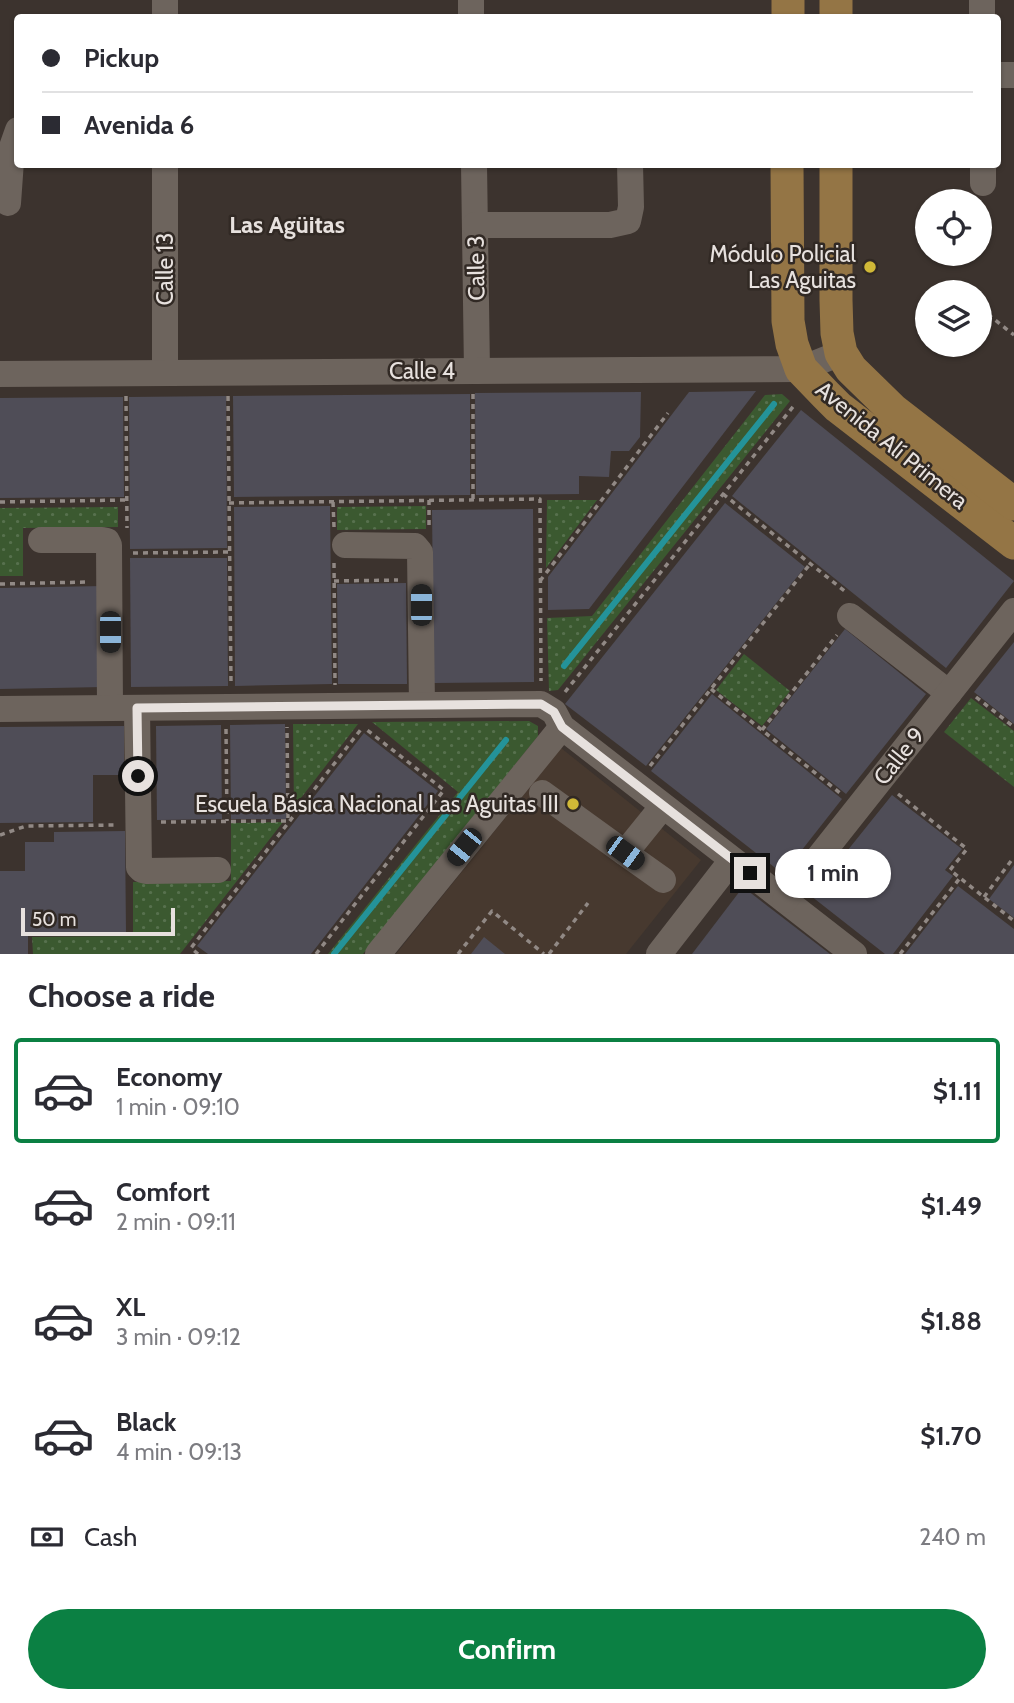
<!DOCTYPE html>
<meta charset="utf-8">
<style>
:root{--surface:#fff;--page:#f2f2f3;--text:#2b2b33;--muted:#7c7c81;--line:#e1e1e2;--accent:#0b8043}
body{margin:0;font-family:Cabin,sans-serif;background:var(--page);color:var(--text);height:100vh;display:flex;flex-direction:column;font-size:26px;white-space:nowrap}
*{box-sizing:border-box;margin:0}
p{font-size:23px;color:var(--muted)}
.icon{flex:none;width:38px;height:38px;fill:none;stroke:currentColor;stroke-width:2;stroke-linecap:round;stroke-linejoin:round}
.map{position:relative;height:954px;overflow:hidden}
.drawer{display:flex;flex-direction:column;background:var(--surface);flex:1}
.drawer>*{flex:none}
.guide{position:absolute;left:14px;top:14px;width:987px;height:154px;border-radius:7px;box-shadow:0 2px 5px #0004;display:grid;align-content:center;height:154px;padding:0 28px;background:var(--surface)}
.buttons{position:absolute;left:915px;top:189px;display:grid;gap:14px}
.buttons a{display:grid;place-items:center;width:77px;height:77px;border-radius:50%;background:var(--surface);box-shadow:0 2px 5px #0004;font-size:35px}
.scale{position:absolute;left:21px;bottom:18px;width:154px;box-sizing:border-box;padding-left:7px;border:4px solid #e7e1de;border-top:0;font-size:19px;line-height:24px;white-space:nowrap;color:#e7e1de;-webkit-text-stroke:5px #312924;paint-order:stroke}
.end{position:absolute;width:32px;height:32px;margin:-16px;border:9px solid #e7e1de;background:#111;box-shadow:0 0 0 4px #111}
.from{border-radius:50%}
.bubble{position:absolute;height:49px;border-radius:24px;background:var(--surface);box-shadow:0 2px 5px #0004;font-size:23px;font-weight:700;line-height:49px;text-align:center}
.car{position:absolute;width:21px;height:42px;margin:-21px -10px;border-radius:9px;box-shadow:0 0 5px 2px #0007;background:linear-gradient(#222 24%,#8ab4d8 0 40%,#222 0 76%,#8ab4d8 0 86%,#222 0)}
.guide b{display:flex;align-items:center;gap:24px;height:66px;font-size:26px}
.guide b+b{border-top:2px solid var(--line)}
.guide i{width:18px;height:18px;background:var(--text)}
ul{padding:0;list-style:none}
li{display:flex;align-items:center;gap:21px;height:105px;margin:0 14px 10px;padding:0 14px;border:4px solid transparent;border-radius:7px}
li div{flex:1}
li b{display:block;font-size:26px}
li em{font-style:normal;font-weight:700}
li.active{border-color:var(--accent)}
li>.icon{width:63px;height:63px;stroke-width:1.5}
h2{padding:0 28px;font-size:32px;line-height:84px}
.pay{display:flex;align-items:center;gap:18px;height:77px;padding:0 28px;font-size:26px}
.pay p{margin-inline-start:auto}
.cta{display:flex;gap:14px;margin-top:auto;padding:14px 28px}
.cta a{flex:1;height:80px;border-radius:42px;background:var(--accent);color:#fff;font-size:28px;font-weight:700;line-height:80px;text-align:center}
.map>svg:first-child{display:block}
</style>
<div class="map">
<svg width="1014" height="954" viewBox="0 0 1014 954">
<defs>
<pattern id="grass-dots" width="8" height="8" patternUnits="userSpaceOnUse" patternTransform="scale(1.75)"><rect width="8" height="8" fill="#3b5930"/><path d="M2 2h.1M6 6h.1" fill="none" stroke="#57714e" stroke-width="1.8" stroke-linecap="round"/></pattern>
</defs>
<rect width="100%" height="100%" fill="#3c332e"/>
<!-- built -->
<path fill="#47392f" d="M561 748 701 860 626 954H396Z"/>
<!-- grass -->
<g fill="url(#grass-dots)">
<path d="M782 394 790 401 558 690 549 691 547 618 592 616 765 395Z"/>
<path d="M547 500H597L546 568Z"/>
<path d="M426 506V529L337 530V507Z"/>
<path d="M118 507V527L23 528V576H0V508Z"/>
<path d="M744 654 790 691 762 726 716 690Z"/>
<path d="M971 698 1014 731V787L944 732Z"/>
<path d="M529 721 538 726V736L363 954H328L458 792 372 722Z"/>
<path d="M293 724H358L294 807Z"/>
<path d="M283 822 180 954H33L32 937 133 936V882L231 881V823Z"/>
</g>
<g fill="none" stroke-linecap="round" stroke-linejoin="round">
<!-- stream -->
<g stroke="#249399" stroke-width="6">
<path d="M564 666 774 404"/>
<path d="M334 954 506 740"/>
</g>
</g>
<!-- building -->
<g fill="#4f4d57">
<path d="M756 391 589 609 548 610V577L689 392Z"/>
<path d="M641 392 640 437 629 451H611L609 477 579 476V494L476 495 475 393Z"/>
<path d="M470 394V495L234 497 233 396Z"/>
<path d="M226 396 227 548 130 549 129 397Z"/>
<path d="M123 397 124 497 0 498V398Z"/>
<path d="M801 410 1014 581 946 668 732 496Z"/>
<path d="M725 503 805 567 646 766 565 704Z"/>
<path d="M330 506 332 684 235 686 234 507Z"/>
<path d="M533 509 534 682 434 683 432 510Z"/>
<path d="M130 558H227L228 686 131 687Z"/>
<path d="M406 583 407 684H338L337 584Z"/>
<path d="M103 586 104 687 0 689V588Z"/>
<path d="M845 629 926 694 846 794 766 729Z"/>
<path d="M1014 642V724L974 692Z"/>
<path d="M712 694 842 799 783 874 651 771Z"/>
<path d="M285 724 286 819H231L230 725Z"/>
<path d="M221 725 222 819 157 820 156 726Z"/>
<path d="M124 726V775H93V822L0 823V727Z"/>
<path d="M364 733 438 791 311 954H208L197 946Z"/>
<path d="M892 795 962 849 945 870 953 876 893 954H885L811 896Z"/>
<path d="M125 831 126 933 28 934V954H0V871H25V842H54V832Z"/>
<path d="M1014 865V918L989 899Z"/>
<path d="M958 886 1014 929V954H905Z"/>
<path d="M743 887 830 954H692Z"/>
<path d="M484 937 505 954H471Z"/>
</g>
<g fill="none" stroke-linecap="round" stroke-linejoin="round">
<!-- path -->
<g stroke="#918985" stroke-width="3.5" stroke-dasharray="5 5" stroke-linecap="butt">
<path d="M958 291 960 292"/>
<path d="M980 308 1014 335"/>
<path d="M473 394V500"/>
<path d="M126 396 127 528"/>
<path d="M228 396 231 685"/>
<path d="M723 494 847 593"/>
<path d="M429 500V528"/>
<path d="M0 502 127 500"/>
<path d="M333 502 334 527"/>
<path d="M229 503 540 499 541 681"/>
<path d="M133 553 230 552"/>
<path d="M334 563 335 685"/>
<path d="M334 581 398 580"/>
<path d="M540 581 668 413"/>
<path d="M0 584 87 582"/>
<path d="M711 689 840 793"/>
<path d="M565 692 796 403"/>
<path d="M976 697 1014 727"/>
<path d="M226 729 227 821"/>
<path d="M762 730 837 635"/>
<path d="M650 766 810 564"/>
<path d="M898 794 967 849 950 870 1014 921"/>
<path d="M161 822 288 821 287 727"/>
<path d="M0 835 26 826 115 825"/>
<path d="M984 897 1014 857"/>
<path d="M198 954 191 948 362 728"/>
<path d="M316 954 444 790 367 730"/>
<path d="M458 954 492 911 544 954"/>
<path d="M549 954 588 903"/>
<path d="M900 954 960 878"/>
</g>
<!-- minor -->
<g stroke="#6d645d" stroke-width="26">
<path d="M165 0V18"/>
<path d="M471 0V18"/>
<path d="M982 0V18"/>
<path d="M998 75H1014"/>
<path d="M165 164V373"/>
<path d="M474 164 477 371"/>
<path d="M983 164V183"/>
<path d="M8 203 12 147 18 130"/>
<path d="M475 225H610L628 221 631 207 630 164"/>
<path d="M0 374 801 369 841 353"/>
<path d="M41 540H102L107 541 109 545 110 708"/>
<path d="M345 545 415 546 420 552 422 705"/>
<path d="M850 616 949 693"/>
<path d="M137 708 139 867 142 870 146 871 218 870"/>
<path d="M0 709 541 704 554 712 562 727 854 954"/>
<path d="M542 793 625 853 663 806"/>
<path d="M625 853 663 880"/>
<path d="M785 900 1014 611"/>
<path d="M378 954 562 727"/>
<path d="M659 954 732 860"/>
</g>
<!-- major -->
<g stroke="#947545" stroke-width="33">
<path d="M788 18V0"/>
<path d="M836 18V0"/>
<path d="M787 164 788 321 792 344 801 369 826 395 838 407 1014 543"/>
<path d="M836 164V300L837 333 841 353 851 369 893 410 1014 504"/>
</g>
</g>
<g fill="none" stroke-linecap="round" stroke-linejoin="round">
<!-- route -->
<path stroke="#e7e1de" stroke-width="9" d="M138 776 137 708 541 704 554 712 562 727 750 873"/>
</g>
<!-- markers -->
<g fill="#d0b837" stroke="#312924" stroke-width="2.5">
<circle cx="870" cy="267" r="7"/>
<circle cx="573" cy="804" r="7"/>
</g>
<g text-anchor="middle" stroke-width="5" stroke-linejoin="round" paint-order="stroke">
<!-- poi labels -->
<g font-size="23" fill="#e7e1de" stroke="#312924" text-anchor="end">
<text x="856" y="262">Módulo Policial<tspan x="856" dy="26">Las Aguitas</tspan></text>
<text x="559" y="812">Escuela Básica Nacional Las Aguitas III</text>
</g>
<!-- street labels -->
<g font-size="23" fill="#e7e1de" stroke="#312924">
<text transform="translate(476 268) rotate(-91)" y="8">Calle 3</text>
<text transform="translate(165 269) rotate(-90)" y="8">Calle 13</text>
<text x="422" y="379">Calle 4</text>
<text transform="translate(892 445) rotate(39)" y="8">Avenida Alí Primera</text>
<text transform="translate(899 756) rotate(-51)" y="8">Calle 9</text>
</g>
<!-- neighbourhood labels -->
<g font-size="24" font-weight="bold" fill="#e7e1de" stroke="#312924">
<text x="287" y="233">Las Agüitas</text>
</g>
</g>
</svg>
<div class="buttons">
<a><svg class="icon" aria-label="locate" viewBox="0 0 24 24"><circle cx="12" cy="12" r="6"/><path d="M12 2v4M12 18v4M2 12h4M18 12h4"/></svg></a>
<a><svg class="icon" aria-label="layers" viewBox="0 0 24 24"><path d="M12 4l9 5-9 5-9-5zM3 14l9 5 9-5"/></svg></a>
</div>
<div class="scale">50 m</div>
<i class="end from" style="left:138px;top:776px"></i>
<i class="end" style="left:750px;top:873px"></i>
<div class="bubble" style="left:775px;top:849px;width:116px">1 min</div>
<i class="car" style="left:421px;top:605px;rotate:0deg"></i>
<i class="car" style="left:110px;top:632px;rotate:180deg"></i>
<i class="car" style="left:464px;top:847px;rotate:219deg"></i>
<i class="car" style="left:625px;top:853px;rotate:126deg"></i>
<div class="guide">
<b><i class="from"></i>Pickup</b>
<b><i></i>Avenida 6</b>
</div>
</div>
<section class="drawer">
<h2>Choose a ride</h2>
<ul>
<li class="active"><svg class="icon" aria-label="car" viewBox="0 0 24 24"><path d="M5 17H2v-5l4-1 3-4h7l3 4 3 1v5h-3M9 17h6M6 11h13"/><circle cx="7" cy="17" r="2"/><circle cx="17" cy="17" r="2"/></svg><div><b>Economy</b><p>1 min · 09:10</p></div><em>$1.11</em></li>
<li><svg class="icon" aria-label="car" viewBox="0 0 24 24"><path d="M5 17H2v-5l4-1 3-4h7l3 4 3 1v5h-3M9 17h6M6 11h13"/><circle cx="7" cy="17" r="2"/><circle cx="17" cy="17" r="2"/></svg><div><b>Comfort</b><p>2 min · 09:11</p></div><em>$1.49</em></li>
<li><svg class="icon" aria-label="car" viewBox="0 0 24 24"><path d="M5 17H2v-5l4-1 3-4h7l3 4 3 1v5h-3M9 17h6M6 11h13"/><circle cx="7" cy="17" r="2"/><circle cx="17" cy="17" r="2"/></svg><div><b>XL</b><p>3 min · 09:12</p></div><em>$1.88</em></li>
<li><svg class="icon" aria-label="car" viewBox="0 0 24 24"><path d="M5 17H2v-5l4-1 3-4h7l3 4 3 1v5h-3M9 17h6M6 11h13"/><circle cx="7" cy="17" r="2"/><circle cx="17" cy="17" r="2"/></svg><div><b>Black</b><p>4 min · 09:13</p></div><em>$1.70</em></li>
</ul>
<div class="pay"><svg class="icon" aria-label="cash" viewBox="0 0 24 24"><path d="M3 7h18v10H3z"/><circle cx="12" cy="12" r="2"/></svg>Cash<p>240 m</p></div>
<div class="cta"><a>Confirm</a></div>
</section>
